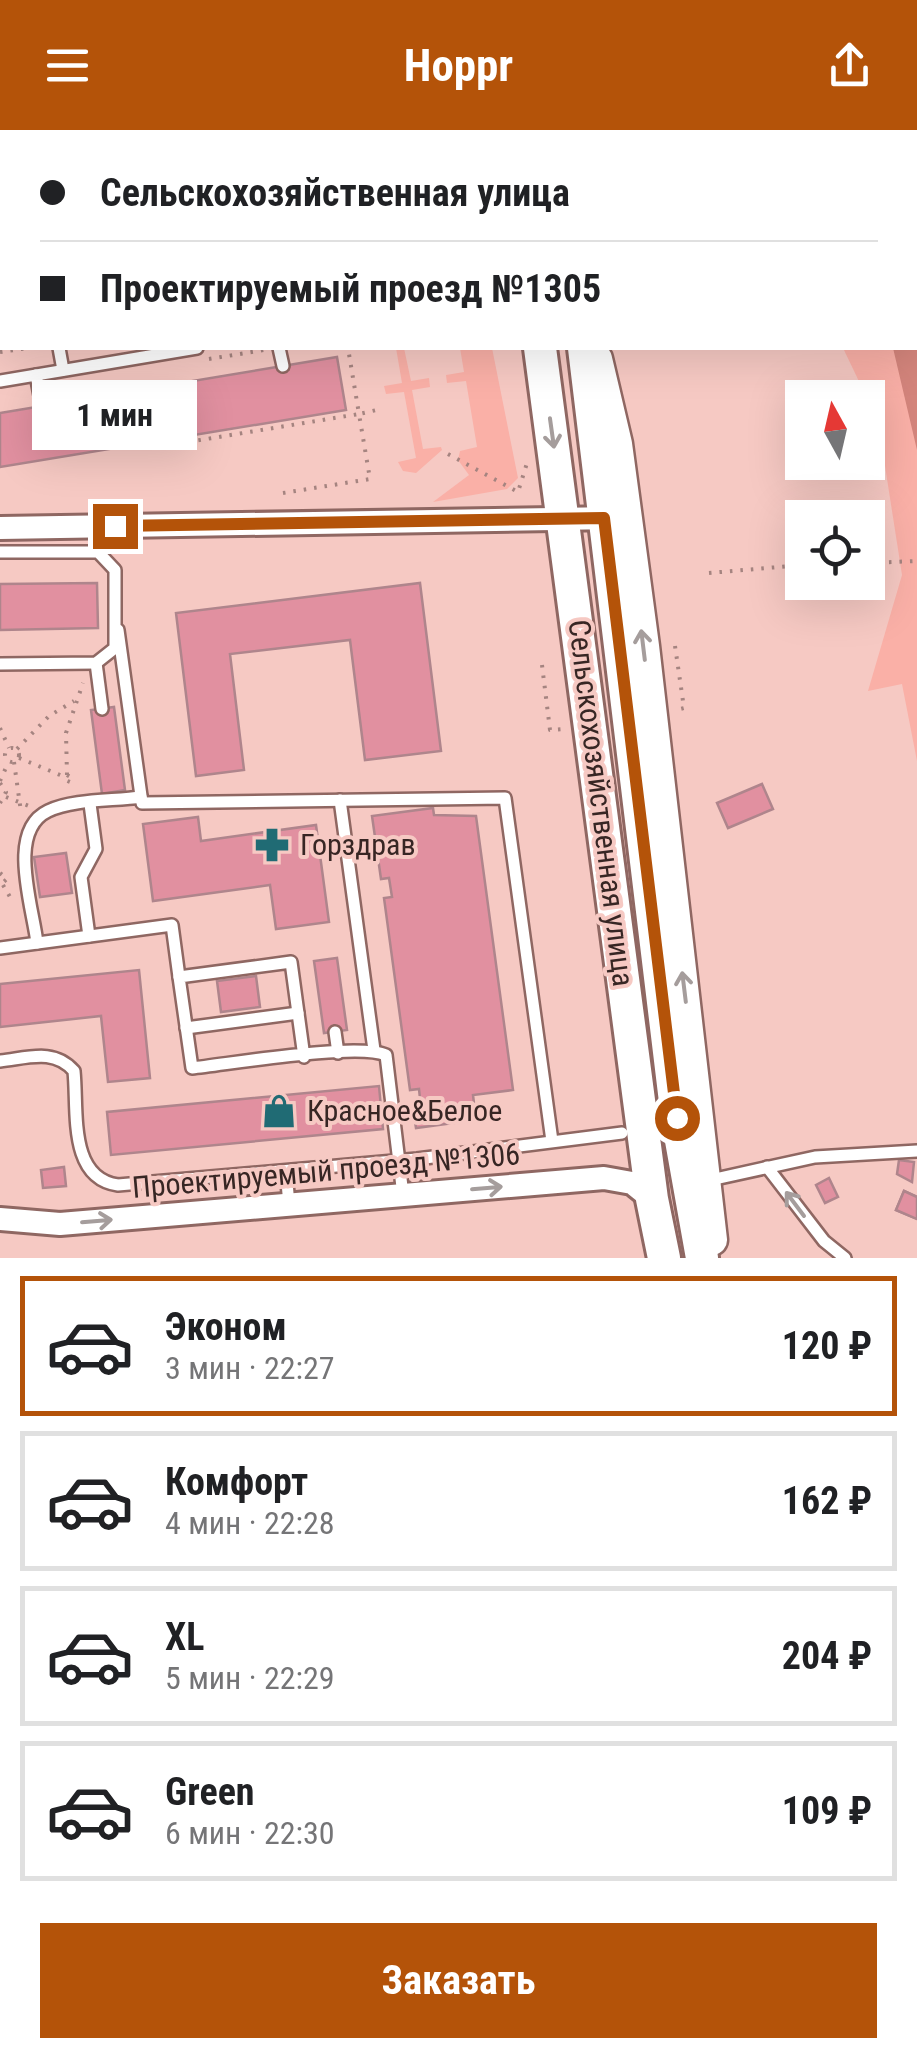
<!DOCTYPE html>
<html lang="ru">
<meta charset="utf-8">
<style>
:root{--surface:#fff;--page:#f2f2f2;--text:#202124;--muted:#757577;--line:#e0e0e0;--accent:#b45309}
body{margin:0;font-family:"Roboto Condensed",sans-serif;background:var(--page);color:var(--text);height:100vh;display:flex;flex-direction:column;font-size:38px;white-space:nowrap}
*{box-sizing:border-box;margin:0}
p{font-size:32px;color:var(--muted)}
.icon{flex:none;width:55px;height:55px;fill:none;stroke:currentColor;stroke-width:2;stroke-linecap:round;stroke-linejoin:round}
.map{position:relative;height:1128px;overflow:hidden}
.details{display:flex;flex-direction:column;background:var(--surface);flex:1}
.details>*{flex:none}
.hud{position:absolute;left:0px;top:0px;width:918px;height:220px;box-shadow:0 10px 40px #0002;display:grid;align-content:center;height:220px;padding:0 40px;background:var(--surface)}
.needle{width:65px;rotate:352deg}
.fabs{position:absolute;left:785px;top:250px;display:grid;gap:20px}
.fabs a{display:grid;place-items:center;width:100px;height:100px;border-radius:0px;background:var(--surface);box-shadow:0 10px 40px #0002;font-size:50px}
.end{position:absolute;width:45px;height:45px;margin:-22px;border:12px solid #b45309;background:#fff;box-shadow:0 0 0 5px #fff}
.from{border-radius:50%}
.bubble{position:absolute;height:70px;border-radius:0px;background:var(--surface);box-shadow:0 10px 40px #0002;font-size:32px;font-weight:700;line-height:70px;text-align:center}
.hud b{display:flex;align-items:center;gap:35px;height:95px;font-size:38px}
.hud b+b{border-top:2px solid var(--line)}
.hud i{width:25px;height:25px;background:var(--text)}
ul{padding:18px 0 0;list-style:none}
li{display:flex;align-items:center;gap:30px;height:140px;margin:0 20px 15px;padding:0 20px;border:5px solid var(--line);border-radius:0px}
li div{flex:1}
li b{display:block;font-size:38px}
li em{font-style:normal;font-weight:700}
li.selected{border-color:var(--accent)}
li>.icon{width:90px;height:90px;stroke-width:1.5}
.cta{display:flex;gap:20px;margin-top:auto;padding:20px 40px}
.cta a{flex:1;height:115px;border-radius:0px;background:var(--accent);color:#fff;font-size:40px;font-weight:700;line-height:115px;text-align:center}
header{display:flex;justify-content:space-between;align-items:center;height:130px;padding:0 40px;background:var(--accent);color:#fff;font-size:45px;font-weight:700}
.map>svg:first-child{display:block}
</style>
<header><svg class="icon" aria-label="menu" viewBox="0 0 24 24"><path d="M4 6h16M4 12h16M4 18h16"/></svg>Hoppr<svg class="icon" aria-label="share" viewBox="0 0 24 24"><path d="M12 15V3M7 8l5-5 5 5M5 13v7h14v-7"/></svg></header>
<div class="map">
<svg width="917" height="1128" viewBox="0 0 917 1128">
<rect width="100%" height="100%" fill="#f6c9c3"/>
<!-- green -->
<g fill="#fab0a7">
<path d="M0 0H247V2H2V150Z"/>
<path d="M714 0H917V631L902 554 868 561 902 445 878 291 843 218H915V2Z"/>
<path d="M396 218H404L411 251 429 248 430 257 412 260 423 319 441 317 442 320 416 343 403 341 398 332 416 328 404 262 386 264 384 256 402 253Z"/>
<path d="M460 218H492L518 348 507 359 433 372 469 345 458 330 460 321 477 317 466 251 447 253 446 245 464 242Z"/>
</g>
<!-- forest -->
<path fill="#d4857c" d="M915 88 917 91V320L893 218H915Z"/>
<!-- building -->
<g fill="#e190a0" stroke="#af858c" stroke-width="2.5">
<path d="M337 227 346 280 0 337V283Z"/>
<path d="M97 453 98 498 0 500V454Z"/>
<path d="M420 453 441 621 365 630 350 510 230 524 244 640 196 646 176 483Z"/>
<path d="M114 577 125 660 102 664 91 580Z"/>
<path d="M762 654 773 679 728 698 717 673Z"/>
<path d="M433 678 434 685 476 686 513 960 473 965 476 990 416 998 413 979 421 978 419 959 410 960 384 768 392 767 389 748 381 749 372 686Z"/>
<path d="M198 687 201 711 316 695 329 792 276 799 270 755 153 771 143 694Z"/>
<path d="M66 723 72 763 40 767 34 727Z"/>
<path d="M337 828 347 900 324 903 314 831Z"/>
<path d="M139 840 150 948 108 952 101 886 0 897V854Z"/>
<path d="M256 846 260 877 221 882 217 851Z"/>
<path d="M379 956 383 999 111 1025 107 982Z"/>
<path d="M899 1030 914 1032 912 1052 897 1044Z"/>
<path d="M64 1037 66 1056 43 1058 41 1040Z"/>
<path d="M829 1048 838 1067 825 1073 816 1055Z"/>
<path d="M904 1061 917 1067V1089L896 1080Z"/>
<path d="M904 1061 917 1067V1089L896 1080Z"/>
</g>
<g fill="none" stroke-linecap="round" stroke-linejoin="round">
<!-- service casing -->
<g stroke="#8f6762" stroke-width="16">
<g id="service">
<path d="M330 0 331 2"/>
<path d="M0 191H2"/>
<path d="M59 218 63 240"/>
<path d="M279 218 283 236"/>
<path d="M36 245 42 276"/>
<path d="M0 251 197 218"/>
<path d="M0 422H98L115 440V518L96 533 0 534"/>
<path d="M118 500 142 673 505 668 552 1011"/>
<path d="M96 533 102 579"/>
<path d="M340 670 374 920"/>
<path d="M89 806 81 747 96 719 90 674"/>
<path d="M37 813C33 777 6 701 48 681 73 669 113 671 141 667"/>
<path d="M0 818 172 795 179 847"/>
<path d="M186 898 298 883"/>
<path d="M335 902 338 923"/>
<path d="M304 927 291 832 179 847 192 938C230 934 358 912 386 925L403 1065"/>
<path d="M0 931C28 928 54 918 74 941 78 981 68 1048 118 1055L417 1029 622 1003"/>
<path d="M767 1037 824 1111 845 1128"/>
<path d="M286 1041 289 1075"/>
<path d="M706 1051 815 1027 917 1021"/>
</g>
</g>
<!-- minor casing -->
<g stroke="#8f6762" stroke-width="28">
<g id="minor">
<path d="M0 398 616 388"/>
<path d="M0 1089 60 1094 604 1048 632 1053 652 1069"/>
</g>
</g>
<!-- tertiary casing -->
<g stroke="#8f6762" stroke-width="35">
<path id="tertiary" d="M597 229 617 314 644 516 712 1110"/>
</g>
<!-- secondary casing -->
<g stroke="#8f6762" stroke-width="38">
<g id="secondary">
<path d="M505 0V2"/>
<path d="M549 0 550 2"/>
<path d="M540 218 652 1069 664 1128"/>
<path d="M584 218 677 988 702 1128"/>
</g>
</g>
<!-- path -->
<g stroke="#a58480" stroke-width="4" stroke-dasharray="2.5 8" stroke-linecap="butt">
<path d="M23 0 24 2"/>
<path d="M113 0V2"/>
<path d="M218 0V2"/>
<path d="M240 0 241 2"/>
<path d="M302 0 303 2"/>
<path d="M868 0 870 2"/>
<path d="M0 78H2"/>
<path d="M915 91 917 95"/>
<path d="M0 95H2"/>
<path d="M0 161 2 160"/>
<path d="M0 222 28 218"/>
<path d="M209 229 264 220"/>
<path d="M188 312 359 284 348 218"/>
<path d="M448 324 518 362 527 333"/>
<path d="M283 363 370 349 359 284 381 279"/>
<path d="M868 433 917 431"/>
<path d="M709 443 802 435"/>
<path d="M675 516 684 578 676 580"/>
<path d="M542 535 550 600 563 599"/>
<path d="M0 598 9 618"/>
<circle cx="12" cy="625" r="7"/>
<path d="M17 619 49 586 74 571"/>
<path d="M19 628 65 647"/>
<path d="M14 632 21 682"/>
<path d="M67 645 66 603 83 553"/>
<path d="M67 645 72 648 70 652 65 650Z"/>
<path d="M0 651 8 633"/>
<path d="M0 653 6 662 0 673"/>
<path d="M6 667 29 676"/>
<path d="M0 743 7 749 0 755"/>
<path d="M3 755 13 772"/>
</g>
<!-- service -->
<use href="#service" stroke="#fff" stroke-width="11"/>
<!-- minor -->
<use href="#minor" stroke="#fff" stroke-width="22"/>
<!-- tertiary -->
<use href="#tertiary" stroke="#fff" stroke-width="30"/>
<!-- secondary -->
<use href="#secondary" stroke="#fff" stroke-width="32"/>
</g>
<!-- one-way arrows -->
<defs><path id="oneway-shaft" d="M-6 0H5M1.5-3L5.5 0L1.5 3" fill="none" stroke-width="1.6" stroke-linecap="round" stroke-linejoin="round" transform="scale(2.5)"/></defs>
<g stroke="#a59d9c">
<use href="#oneway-shaft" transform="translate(552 303) rotate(82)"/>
<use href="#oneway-shaft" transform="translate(643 515) rotate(-97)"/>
<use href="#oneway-shaft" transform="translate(684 857) rotate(-97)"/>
<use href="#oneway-shaft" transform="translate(487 1058) rotate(-5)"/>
<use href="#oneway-shaft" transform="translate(795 1074) rotate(-127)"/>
<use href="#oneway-shaft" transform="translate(97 1091) rotate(-5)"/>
</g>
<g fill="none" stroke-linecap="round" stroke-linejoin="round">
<!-- route -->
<path stroke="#b45309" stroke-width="12" d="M115 396 604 388 677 988"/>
</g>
<!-- icons -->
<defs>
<g id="pharmacy-bare" transform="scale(2.7)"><path d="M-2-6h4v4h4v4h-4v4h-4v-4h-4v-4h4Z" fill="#206b74" stroke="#f6c9c3" stroke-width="2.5" paint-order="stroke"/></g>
<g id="shop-bare" transform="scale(2.7)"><path d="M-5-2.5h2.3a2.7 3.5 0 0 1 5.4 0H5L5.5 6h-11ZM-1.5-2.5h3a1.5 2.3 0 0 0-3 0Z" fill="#206b74" stroke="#f6c9c3" stroke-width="2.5" paint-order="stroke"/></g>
</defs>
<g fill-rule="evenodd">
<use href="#pharmacy-bare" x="272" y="715"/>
<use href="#shop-bare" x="279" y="981"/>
</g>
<g text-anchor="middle" stroke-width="8" stroke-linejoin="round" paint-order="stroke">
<!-- street labels -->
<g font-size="30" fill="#372624" stroke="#f6c9c3">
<text transform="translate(601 673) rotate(83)" y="10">Сельскохозяйственная улица</text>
<text transform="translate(326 1041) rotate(-5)" y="10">Проектируемый проезд №1306</text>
</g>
<!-- poi labels -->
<g font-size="30" fill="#372624" stroke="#f6c9c3" text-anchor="start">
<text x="300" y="725">Горздрав</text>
<text x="307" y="991">Красное&amp;Белое</text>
</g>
</g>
</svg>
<div class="fabs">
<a><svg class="needle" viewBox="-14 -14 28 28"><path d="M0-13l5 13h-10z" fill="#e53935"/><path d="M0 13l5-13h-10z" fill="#757577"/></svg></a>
<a><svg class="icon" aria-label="locate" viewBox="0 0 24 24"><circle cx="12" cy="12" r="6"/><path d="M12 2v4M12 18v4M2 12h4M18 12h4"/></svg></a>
</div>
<i class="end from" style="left:677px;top:988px"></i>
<i class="end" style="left:115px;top:396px"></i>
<div class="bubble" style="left:32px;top:250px;width:165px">1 мин</div>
<div class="hud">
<b><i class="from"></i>Сельскохозяйственная улица</b>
<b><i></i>Проектируемый проезд №1305</b>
</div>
</div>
<section class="details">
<ul>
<li class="selected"><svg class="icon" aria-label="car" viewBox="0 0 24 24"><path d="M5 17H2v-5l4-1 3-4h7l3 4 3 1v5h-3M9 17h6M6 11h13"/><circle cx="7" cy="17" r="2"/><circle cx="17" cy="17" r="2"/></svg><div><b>Эконом</b><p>3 мин · 22:27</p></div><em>120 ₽</em></li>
<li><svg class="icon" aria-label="car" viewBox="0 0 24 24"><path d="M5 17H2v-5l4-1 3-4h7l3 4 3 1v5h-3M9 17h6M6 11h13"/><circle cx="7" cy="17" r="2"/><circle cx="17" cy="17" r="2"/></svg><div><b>Комфорт</b><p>4 мин · 22:28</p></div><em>162 ₽</em></li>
<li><svg class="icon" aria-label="car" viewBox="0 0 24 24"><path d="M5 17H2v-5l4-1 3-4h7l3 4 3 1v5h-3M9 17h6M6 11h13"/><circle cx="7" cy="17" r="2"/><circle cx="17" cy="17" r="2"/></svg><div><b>XL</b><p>5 мин · 22:29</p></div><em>204 ₽</em></li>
<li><svg class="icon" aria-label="car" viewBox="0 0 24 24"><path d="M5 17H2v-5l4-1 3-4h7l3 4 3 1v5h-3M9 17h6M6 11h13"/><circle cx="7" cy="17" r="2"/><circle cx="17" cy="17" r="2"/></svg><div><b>Green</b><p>6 мин · 22:30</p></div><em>109 ₽</em></li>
</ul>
<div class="cta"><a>Заказать</a></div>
</section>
